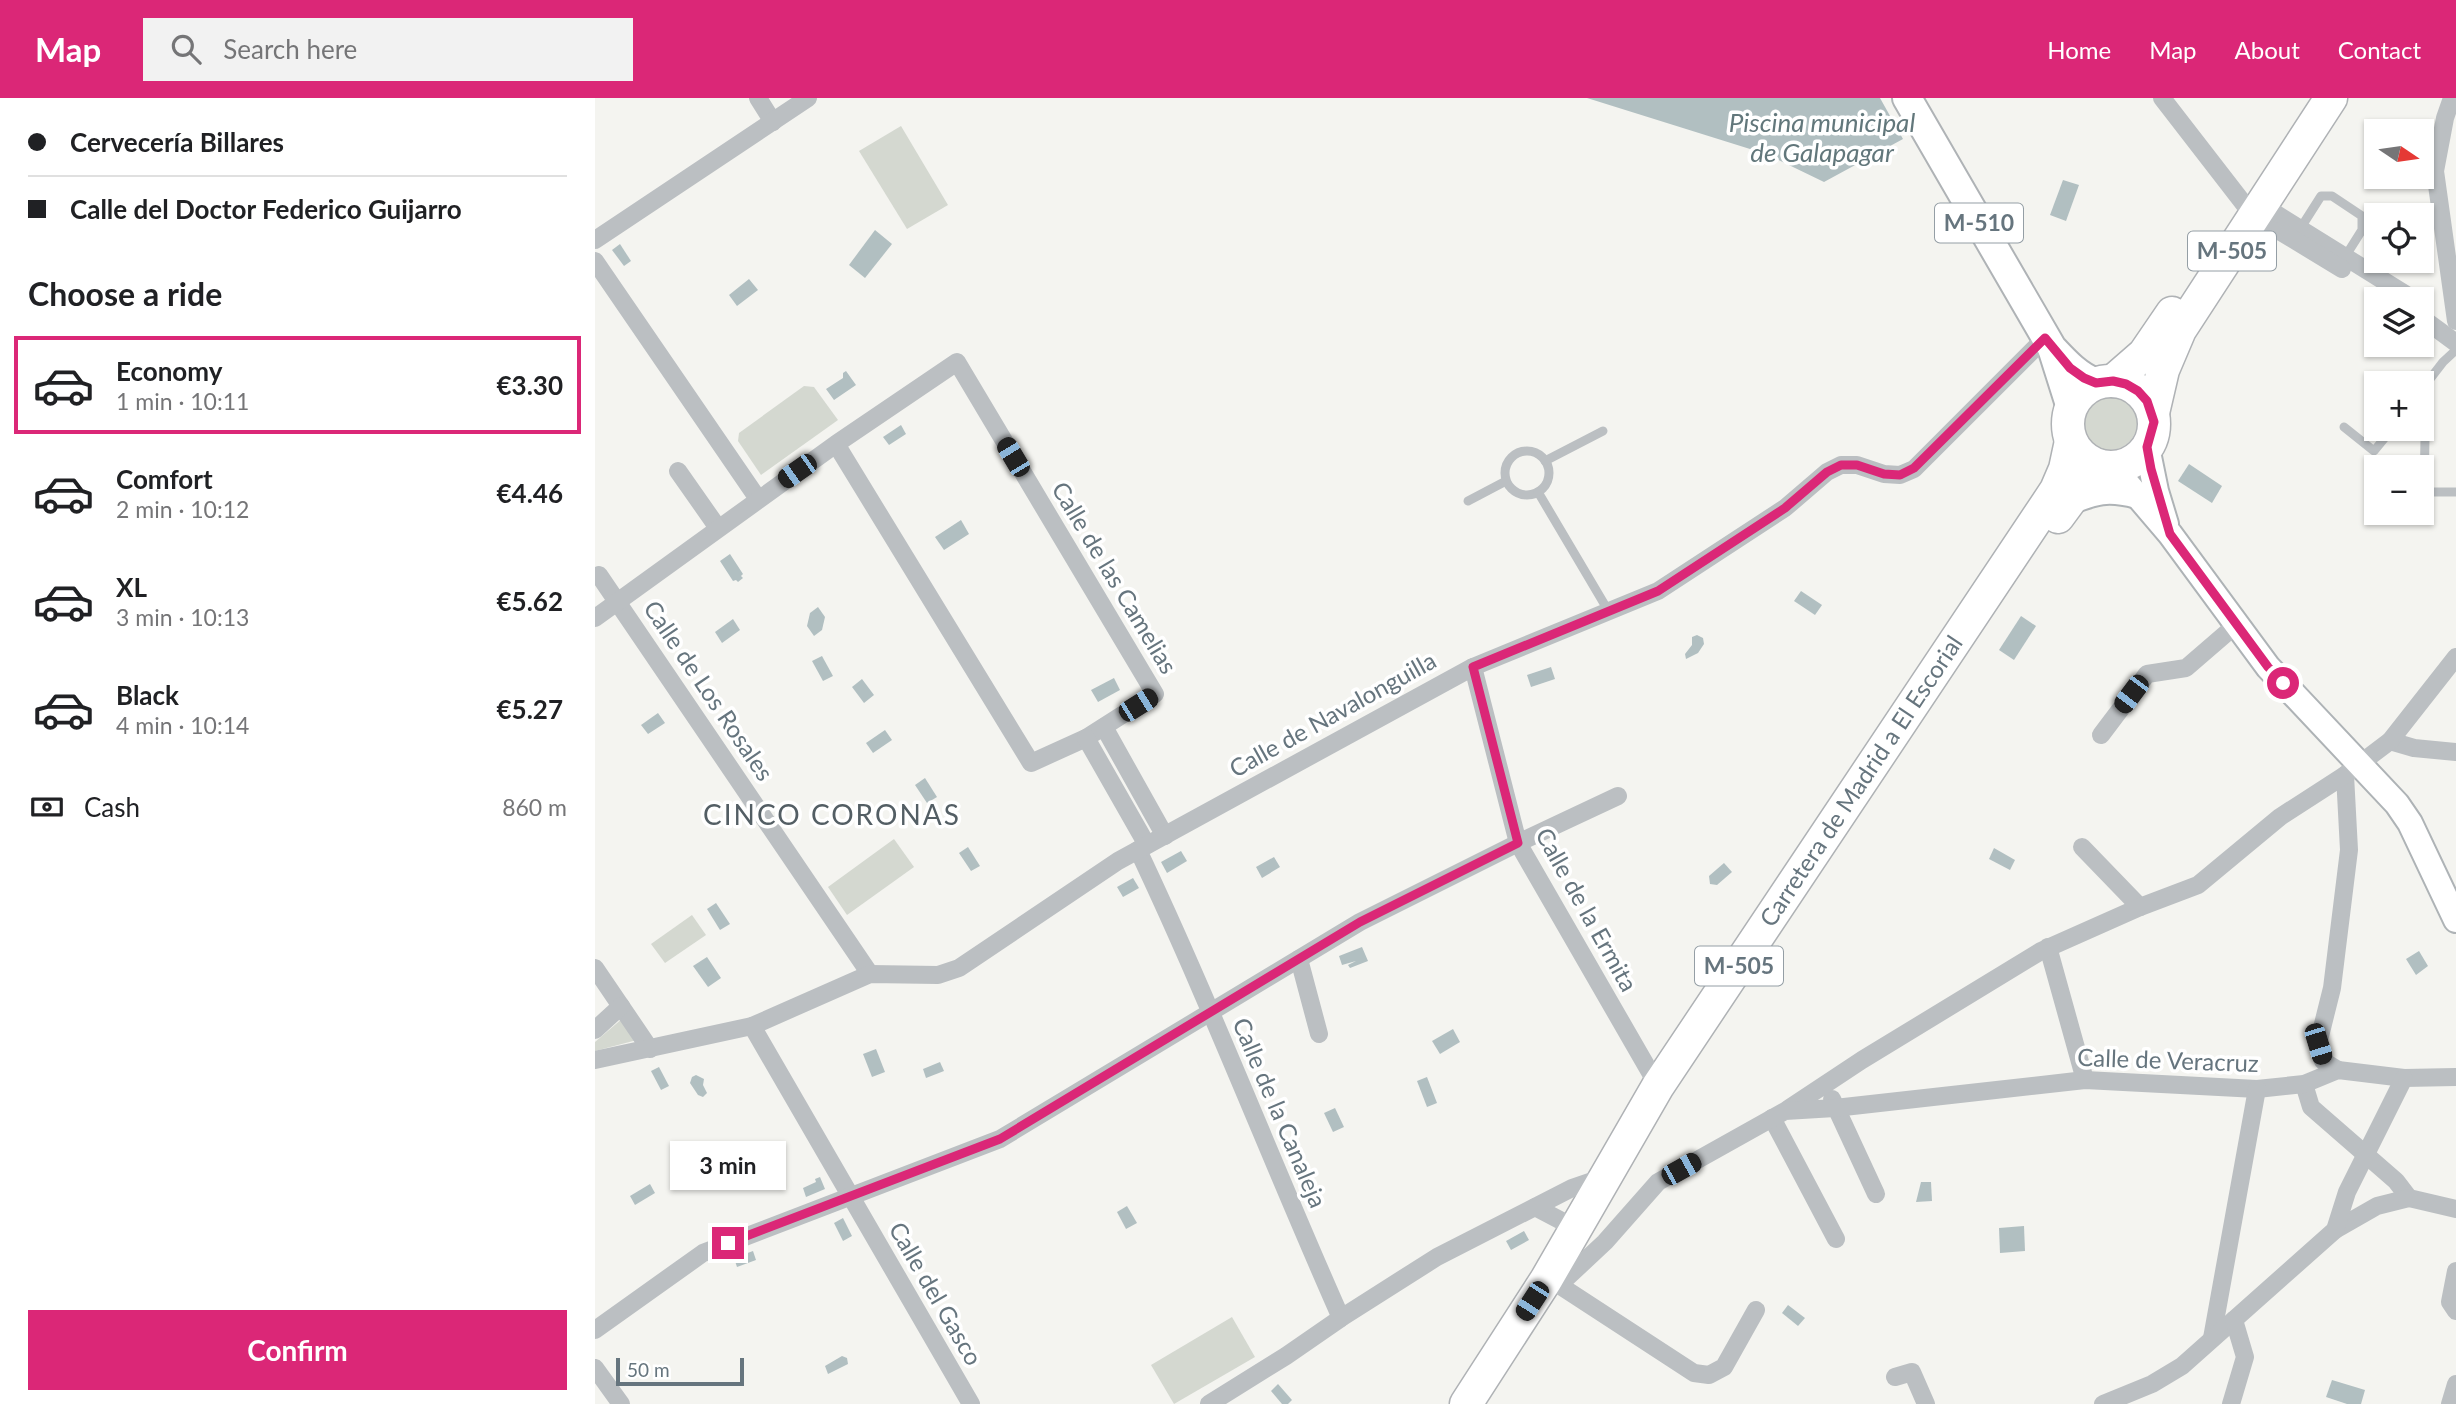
<!DOCTYPE html>
<meta charset="utf-8">
<style>
:root{--surface:#fff;--page:#f2f2f2;--text:#202124;--muted:#757577;--line:#e0e0e0;--accent:#db2777}
body{margin:0;font-family:Lato,sans-serif;background:var(--page);color:var(--text);height:100vh;display:flex;flex-direction:column;font-size:26px;white-space:nowrap}
*{box-sizing:border-box;margin:0}
p{font-size:23px;color:var(--muted)}
.icon{flex:none;width:38px;height:38px;fill:none;stroke:currentColor;stroke-width:2;stroke-linecap:round;stroke-linejoin:round}
.map{position:relative;flex:1;overflow:hidden}
.panel{display:flex;flex-direction:column;background:var(--surface);width:595px}
.panel>*{flex:none}
.guide{display:grid;align-content:center;height:154px;padding:0 28px;background:var(--surface)}
.needle{width:46px;rotate:103deg}
.fabs{position:absolute;left:1769px;top:21px;display:grid;gap:14px}
.fabs a{display:grid;place-items:center;width:70px;height:70px;border-radius:0px;background:var(--surface);box-shadow:0 2px 5px #0004;font-size:35px}
.scale{position:absolute;left:21px;bottom:18px;width:128px;box-sizing:border-box;padding-left:7px;border:4px solid #66757e;border-top:0;font-size:19px;line-height:24px;white-space:nowrap;color:#66757e;-webkit-text-stroke:5px #fff;paint-order:stroke}
.end{position:absolute;width:32px;height:32px;margin:-16px;border:9px solid #db2777;background:#fff;box-shadow:0 0 0 4px #fff}
.from{border-radius:50%}
.bubble{position:absolute;height:49px;border-radius:0px;background:var(--surface);box-shadow:0 2px 5px #0004;font-size:23px;font-weight:700;line-height:49px;text-align:center}
.car{position:absolute;width:21px;height:42px;margin:-21px -10px;border-radius:9px;box-shadow:0 0 5px 2px #0007;background:linear-gradient(#222 24%,#8ab4d8 0 40%,#222 0 76%,#8ab4d8 0 86%,#222 0)}
.guide b{display:flex;align-items:center;gap:24px;height:66px;font-size:26px}
.guide b+b{border-top:2px solid var(--line)}
.guide i{width:18px;height:18px;background:var(--text)}
ul{padding:0;list-style:none}
li{display:flex;align-items:center;gap:21px;height:98px;margin:0 14px 10px;padding:0 14px;border:4px solid transparent;border-radius:0px}
li div{flex:1}
li b{display:block;font-size:26px}
li em{font-style:normal;font-weight:700}
li.selected{border-color:var(--accent)}
li>.icon{width:63px;height:63px;stroke-width:1.5}
h2{padding:0 28px;font-size:32px;line-height:84px}
.pay{display:flex;align-items:center;gap:18px;height:77px;padding:0 28px;font-size:26px}
.pay p{margin-inline-start:auto}
.cta{display:flex;gap:14px;margin-top:auto;padding:14px 28px}
.cta a{flex:1;height:80px;border-radius:0px;background:var(--accent);color:#fff;font-size:28px;font-weight:700;line-height:80px;text-align:center}
header{display:flex;align-items:center;gap:42px;box-sizing:border-box;height:98px;padding:0 35px;background:var(--accent);color:#fff}
header strong{font-size:33px}
nav{display:flex;gap:38px;margin-inline-start:auto;font-size:24px}
.search{width:490px;height:63px;background:var(--page);display:flex;align-items:center;gap:18px;box-sizing:border-box;padding:0 24px;border-radius:0px;color:var(--muted);font-size:26px}
main{display:flex;flex:1;min-height:0}
.map>svg:first-child{display:block}
</style>
<header>
<strong>Map</strong>
<div class="search"><svg class="icon" aria-label="search" viewBox="0 0 24 24"><circle cx="10" cy="10" r="6"/><path d="M15 15l6 6"/></svg>Search here</div>
<nav><a>Home</a><a>Map</a><a>About</a><a>Contact</a></nav>
</header>
<main>
<section class="panel">
<div class="guide">
<b><i class="from"></i>Cervecería Billares</b>
<b><i></i>Calle del Doctor Federico Guijarro</b>
</div>
<h2>Choose a ride</h2>
<ul>
<li class="selected"><svg class="icon" aria-label="car" viewBox="0 0 24 24"><path d="M5 17H2v-5l4-1 3-4h7l3 4 3 1v5h-3M9 17h6M6 11h13"/><circle cx="7" cy="17" r="2"/><circle cx="17" cy="17" r="2"/></svg><div><b>Economy</b><p>1 min · 10:11</p></div><em>€3.30</em></li>
<li><svg class="icon" aria-label="car" viewBox="0 0 24 24"><path d="M5 17H2v-5l4-1 3-4h7l3 4 3 1v5h-3M9 17h6M6 11h13"/><circle cx="7" cy="17" r="2"/><circle cx="17" cy="17" r="2"/></svg><div><b>Comfort</b><p>2 min · 10:12</p></div><em>€4.46</em></li>
<li><svg class="icon" aria-label="car" viewBox="0 0 24 24"><path d="M5 17H2v-5l4-1 3-4h7l3 4 3 1v5h-3M9 17h6M6 11h13"/><circle cx="7" cy="17" r="2"/><circle cx="17" cy="17" r="2"/></svg><div><b>XL</b><p>3 min · 10:13</p></div><em>€5.62</em></li>
<li><svg class="icon" aria-label="car" viewBox="0 0 24 24"><path d="M5 17H2v-5l4-1 3-4h7l3 4 3 1v5h-3M9 17h6M6 11h13"/><circle cx="7" cy="17" r="2"/><circle cx="17" cy="17" r="2"/></svg><div><b>Black</b><p>4 min · 10:14</p></div><em>€5.27</em></li>
</ul>
<div class="pay"><svg class="icon" aria-label="cash" viewBox="0 0 24 24"><path d="M3 7h18v10H3z"/><circle cx="12" cy="12" r="2"/></svg>Cash<p>860 m</p></div>
<div class="cta"><a>Confirm</a></div>
</section>
<div class="map">
<svg width="1861" height="1306" viewBox="0 0 1861 1306">
<rect width="100%" height="100%" fill="#f4f4f0"/>
<!-- green -->
<g fill="#d4d8d0">
<path d="M306 28 353 107 312 131 264 53Z"/>
<path d="M209 288 219 289 243 322 166 377 143 343 144 335Z"/>
<circle cx="1515" cy="325" r="27"/>
<path d="M299 741 319 769 252 817 233 789Z"/>
<path d="M97 817 111 837 70 865 56 846Z"/>
<path d="M28 920 42 942 0 953V944Z"/>
<path d="M637 1219 660 1259 579 1306 556 1267Z"/>
</g>
<!-- water -->
<g fill="#b1bfc1">
<path d="M992 0H1285L1308 41 1229 84 1171 56Z"/>
<path d="M1468 82 1484 87 1471 123 1455 117Z"/>
<path d="M280 132 297 146 270 180 254 167Z"/>
<path d="M25 146 36 163 29 168 17 152Z"/>
<path d="M154 181 163 192 142 208 134 197Z"/>
<path d="M251 273 261 287 239 302 231 291 248 280V275Z"/>
<path d="M306 327 311 336 294 347 288 339Z"/>
<path d="M1594 366 1627 388 1617 405 1583 383Z"/>
<path d="M366 422 374 436 349 452 340 439Z"/>
<path d="M135 456 148 476 146 478 148 480 143 484 141 482 138 483 125 463Z"/>
<path d="M1206 493 1227 507 1220 517 1199 503Z"/>
<path d="M223 509 230 519 227 532 219 538 212 528 215 515Z"/>
<path d="M1426 518 1441 528 1419 562 1404 552Z"/>
<path d="M138 521 145 532 127 545 120 534Z"/>
<path d="M1102 537 1108 540 1109 546 1103 555 1091 561 1090 556 1097 547V539Z"/>
<path d="M227 558 238 578 228 583 217 563Z"/>
<path d="M956 569 960 581 936 589 932 577Z"/>
<path d="M519 580 525 592 503 604 496 592Z"/>
<path d="M267 581 279 597 269 605 257 589Z"/>
<path d="M63 615 70 625 53 636 46 627Z"/>
<path d="M290 632 297 642 278 655 271 645Z"/>
<path d="M330 680 342 699 332 705 320 687Z"/>
<path d="M373 749 385 768 376 773 364 755Z"/>
<path d="M1399 750 1420 762 1415 772 1394 761Z"/>
<path d="M586 753 592 763 572 775 566 764Z"/>
<path d="M679 759 685 769 667 780 661 769Z"/>
<path d="M1129 765 1137 774 1122 787 1115 786 1114 778Z"/>
<path d="M538 780 544 790 528 799 522 789Z"/>
<path d="M121 805 135 826 125 832 112 811Z"/>
<path d="M767 849 773 863 755 870 753 867 761 863 747 867 744 858Z"/>
<path d="M1824 853 1833 868 1821 877 1811 861Z"/>
<path d="M112 859 126 880 113 889 98 868Z"/>
<path d="M858 931 865 944 845 956 837 943Z"/>
<path d="M281 951 290 974 277 979 268 956Z"/>
<path d="M345 964 349 973 331 980 328 971Z"/>
<path d="M64 969 74 988 66 992 56 973Z"/>
<path d="M101 977 109 981 108 987 112 995 108 999 103 997 95 985 97 979Z"/>
<path d="M832 979 842 1005 832 1009 822 983Z"/>
<path d="M740 1010 749 1029 738 1034 729 1015Z"/>
<path d="M225 1079 230 1091 211 1099 208 1090 221 1084 220 1081Z"/>
<path d="M1326 1084H1336L1337 1103 1321 1104Z"/>
<path d="M55 1086 60 1095 40 1107 35 1098Z"/>
<path d="M532 1108 542 1125 531 1131 522 1114Z"/>
<path d="M248 1120 257 1138 248 1143 239 1125Z"/>
<path d="M1429 1128 1430 1153 1405 1155 1404 1130Z"/>
<path d="M929 1133 934 1142 916 1152 911 1143Z"/>
<path d="M158 1153 161 1162 142 1169 139 1160Z"/>
<path d="M1193 1207 1210 1220 1203 1228 1187 1215Z"/>
<path d="M247 1258 252 1260 253 1266 233 1276 230 1268Z"/>
<path d="M1737 1282 1770 1292 1766 1306H1752L1731 1299Z"/>
<path d="M683 1286 697 1302 693 1306H687L676 1293Z"/>
</g>
<g fill="none" stroke-linecap="round" stroke-linejoin="round">
<!-- secondary casing -->
<g stroke="#aeb3b6" stroke-width="28">
<g id="secondary">
<path d="M1552 349 1561 393 1571 426"/>
<path d="M1518 369 1575 436 1673 569 1802 706 1815 725 1861 822"/>
<path d="M1472 405C1501 394 1512 390 1542 398"/>
</g>
</g>
<!-- primary casing -->
<g stroke="#afb3b6" stroke-width="32">
<g id="primary">
<path d="M1312 0 1457 250C1471 265 1483 278 1501 285"/>
<path d="M1458 253 1476 310"/>
</g>
</g>
<!-- highway casing -->
<g stroke="#afb2b5" stroke-width="35">
<g id="highway">
<path d="M1518 283 1549 256 1577 215"/>
<circle cx="1516" cy="326" r="43"/>
<path d="M1558 315 1568 272 1585 232 1736 0"/>
<path d="M1463 419 1488 385 1505 368"/>
<path id="s1" d="M871 1306 951 1182 1063 988 1461 392 1470 371 1476 343"/>
</g>
</g>
<!-- lane -->
<g stroke="#bbbfc2" stroke-width="9">
<path d="M1705 131 1726 98H1737L1767 118V132L1750 159"/>
<path d="M1831 286 1829 394H1861"/>
<path d="M1828 290 1848 264 1861 252"/>
<path d="M1749 329 1779 353 1797 331"/>
<circle cx="932" cy="375" r="22"/>
<path d="M950 363 1008 333"/>
<path d="M943 394 1014 514"/>
<path d="M873 403 911 383"/>
</g>
<!-- street -->
<g stroke="#bbbfc2" stroke-width="18">
<path d="M163 0 178 24"/>
<path d="M1567 0 1649 106"/>
<path d="M1857 0 1850 20 1840 73 1861 223"/>
<path d="M1670 100 1678 114 1818 201"/>
<path d="M1653 128 1686 134 1747 171"/>
<path d="M0 142 213 0"/>
<path d="M0 163 163 401"/>
<path d="M1827 220 1861 245"/>
<path d="M83 373 123 430"/>
<path d="M4 477 275 876"/>
<path d="M0 520 241 346 362 264 560 596 491 640 436 665 241 346"/>
<path d="M878 569 923 745 1063 988"/>
<path d="M509 629 570 738"/>
<path d="M1506 637 1552 576 1591 570 1642 526"/>
<path d="M491 640 552 747"/>
<path d="M1795 643 1819 650 1861 654"/>
<path d="M1487 749 1545 809"/>
<path d="M543 752C616 906 677 1065 746 1220"/>
<path d="M1453 849 1490 982"/>
<path d="M704 861 724 936"/>
<path d="M0 870 55 951"/>
<path d="M157 928 376 1306"/>
<path d="M0 932 26 908"/>
<path d="M0 962 157 928 275 876 343 877 364 870 523 763 878 569 1063 493 1190 410 1232 374 1246 367H1262L1289 376 1305 377 1319 371 1450 240"/>
<path d="M1743 972 1728 963 1723 946 1737 890 1754 752 1750 677"/>
<path d="M1709 986 1716 1009 1801 1083 1814 1100 1861 1111"/>
<path d="M1237 1001 1281 1096"/>
<path d="M1193 1011 1267 962 1446 853 1545 809 1603 787 1685 719 1750 677 1795 643 1861 559"/>
<path d="M1177 1020 1241 1141"/>
<path d="M940 1109 980 1130"/>
<path d="M1740 1132 1782 1108 1814 1100"/>
<path d="M1861 1173 1855 1204 1861 1213"/>
<path d="M1161 1212 1129 1269 1114 1277 1099 1275 964 1187 1010 1144 1063 1084 1190 1013 1240 1010 1490 982 1662 991 1709 986 1743 972 1809 980 1861 979"/>
<path d="M0 1232 108 1155 405 1041 765 824 923 745 1023 698"/>
<path d="M1617 1240 1662 991"/>
<path d="M0 1270 26 1306"/>
<path d="M1300 1279 1317 1274 1331 1306"/>
<path d="M614 1306 691 1258 746 1220 842 1159 977 1090 1009 1079"/>
<path d="M1508 1306 1557 1286 1587 1268 1740 1132 1752 1094 1809 980"/>
<path d="M1636 1306 1650 1259 1639 1222"/>
<path d="M1855 1306 1861 1286"/>
</g>
<!-- secondary -->
<use href="#secondary" stroke="#fff" stroke-width="24"/>
<!-- primary -->
<use href="#primary" stroke="#fff" stroke-width="28"/>
<!-- highway -->
<use href="#highway" stroke="#fff" stroke-width="32"/>
</g>
<g fill="none" stroke-linecap="round" stroke-linejoin="round">
<!-- route -->
<path stroke="#db2777" stroke-width="9" d="M133 1145 405 1041 765 824 923 745 878 569 1063 493 1190 410 1232 374 1246 367H1262L1289 376 1305 377 1319 370 1450 240 1475 270 1489 280 1501 285 1518 283 1531 286 1543 293 1552 303 1559 324 1552 349 1556 371 1575 436 1673 569 1688 585"/>
</g>
<g text-anchor="middle" stroke-width="7" stroke-linejoin="round" paint-order="stroke">
<!-- shield labels -->
<g fill="#fff" stroke="#949ea5" stroke-width="2">
<rect x="1340" y="105.5" width="88" height="39" rx="5"/>
<rect x="1593" y="133.5" width="88" height="39" rx="5"/>
<rect x="1100" y="848.5" width="88" height="39" rx="5"/>
</g>
<g font-size="23" font-weight="bold" fill="#66757e">
<text x="1384" y="133">M-510</text>
<text x="1637" y="161">M-505</text>
<text x="1144" y="876">M-505</text>
</g>
<!-- street labels -->
<g font-size="24" fill="#66757e" stroke="#fff">
<text transform="translate(519 480) rotate(59)" y="8">Calle de las Camelias</text>
<text transform="translate(113 593) rotate(56)" y="8">Calle de Los Rosales</text>
<text transform="translate(738 617) rotate(-29)" y="8">Calle de Navalonguilla</text>
<text dy="8" stroke="none"><textPath href="#s1" startOffset="738">Carretera de Madrid a El Escorial</textPath></text>
<text transform="translate(991 812) rotate(61)" y="8">Calle de la Ermita</text>
<text transform="translate(1573 963) rotate(2)" y="8">Calle de Veracruz</text>
<text transform="translate(684 1015) rotate(67)" y="8">Calle de la Canaleja</text>
<text transform="translate(340 1196) rotate(60)" y="8">Calle del Gasco</text>
</g>
<!-- water labels -->
<g font-size="26" font-style="italic" fill="#62777b" stroke="#fff">
<text x="1227" y="34">Piscina municipal<tspan x="1227" dy="30">de Galapagar</tspan></text>
</g>
<!-- quarter labels -->
<g font-size="28" letter-spacing="2" fill="#535e64" stroke="#fff">
<text x="237" y="727">CINCO CORONAS</text>
</g>
</g>
</svg>
<div class="fabs">
<a><svg class="needle" viewBox="-14 -14 28 28"><path d="M0-13l5 13h-10z" fill="#e53935"/><path d="M0 13l5-13h-10z" fill="#757577"/></svg></a>
<a><svg class="icon" aria-label="locate" viewBox="0 0 24 24"><circle cx="12" cy="12" r="6"/><path d="M12 2v4M12 18v4M2 12h4M18 12h4"/></svg></a>
<a><svg class="icon" aria-label="layers" viewBox="0 0 24 24"><path d="M12 4l9 5-9 5-9-5zM3 14l9 5 9-5"/></svg></a>
<a>+</a>
<a>−</a>
</div>
<div class="scale">50 m</div>
<i class="end from" style="left:1688px;top:585px"></i>
<i class="end" style="left:133px;top:1145px"></i>
<div class="bubble" style="left:75px;top:1043px;width:116px">3 min</div>
<i class="car" style="left:418px;top:359px;rotate:329deg"></i>
<i class="car" style="left:202px;top:373px;rotate:235deg"></i>
<i class="car" style="left:1536px;top:596px;rotate:217deg"></i>
<i class="car" style="left:543px;top:607px;rotate:58deg"></i>
<i class="car" style="left:1723px;top:946px;rotate:163deg"></i>
<i class="car" style="left:1086px;top:1071px;rotate:61deg"></i>
<i class="car" style="left:937px;top:1203px;rotate:213deg"></i>
</div>
</main>
